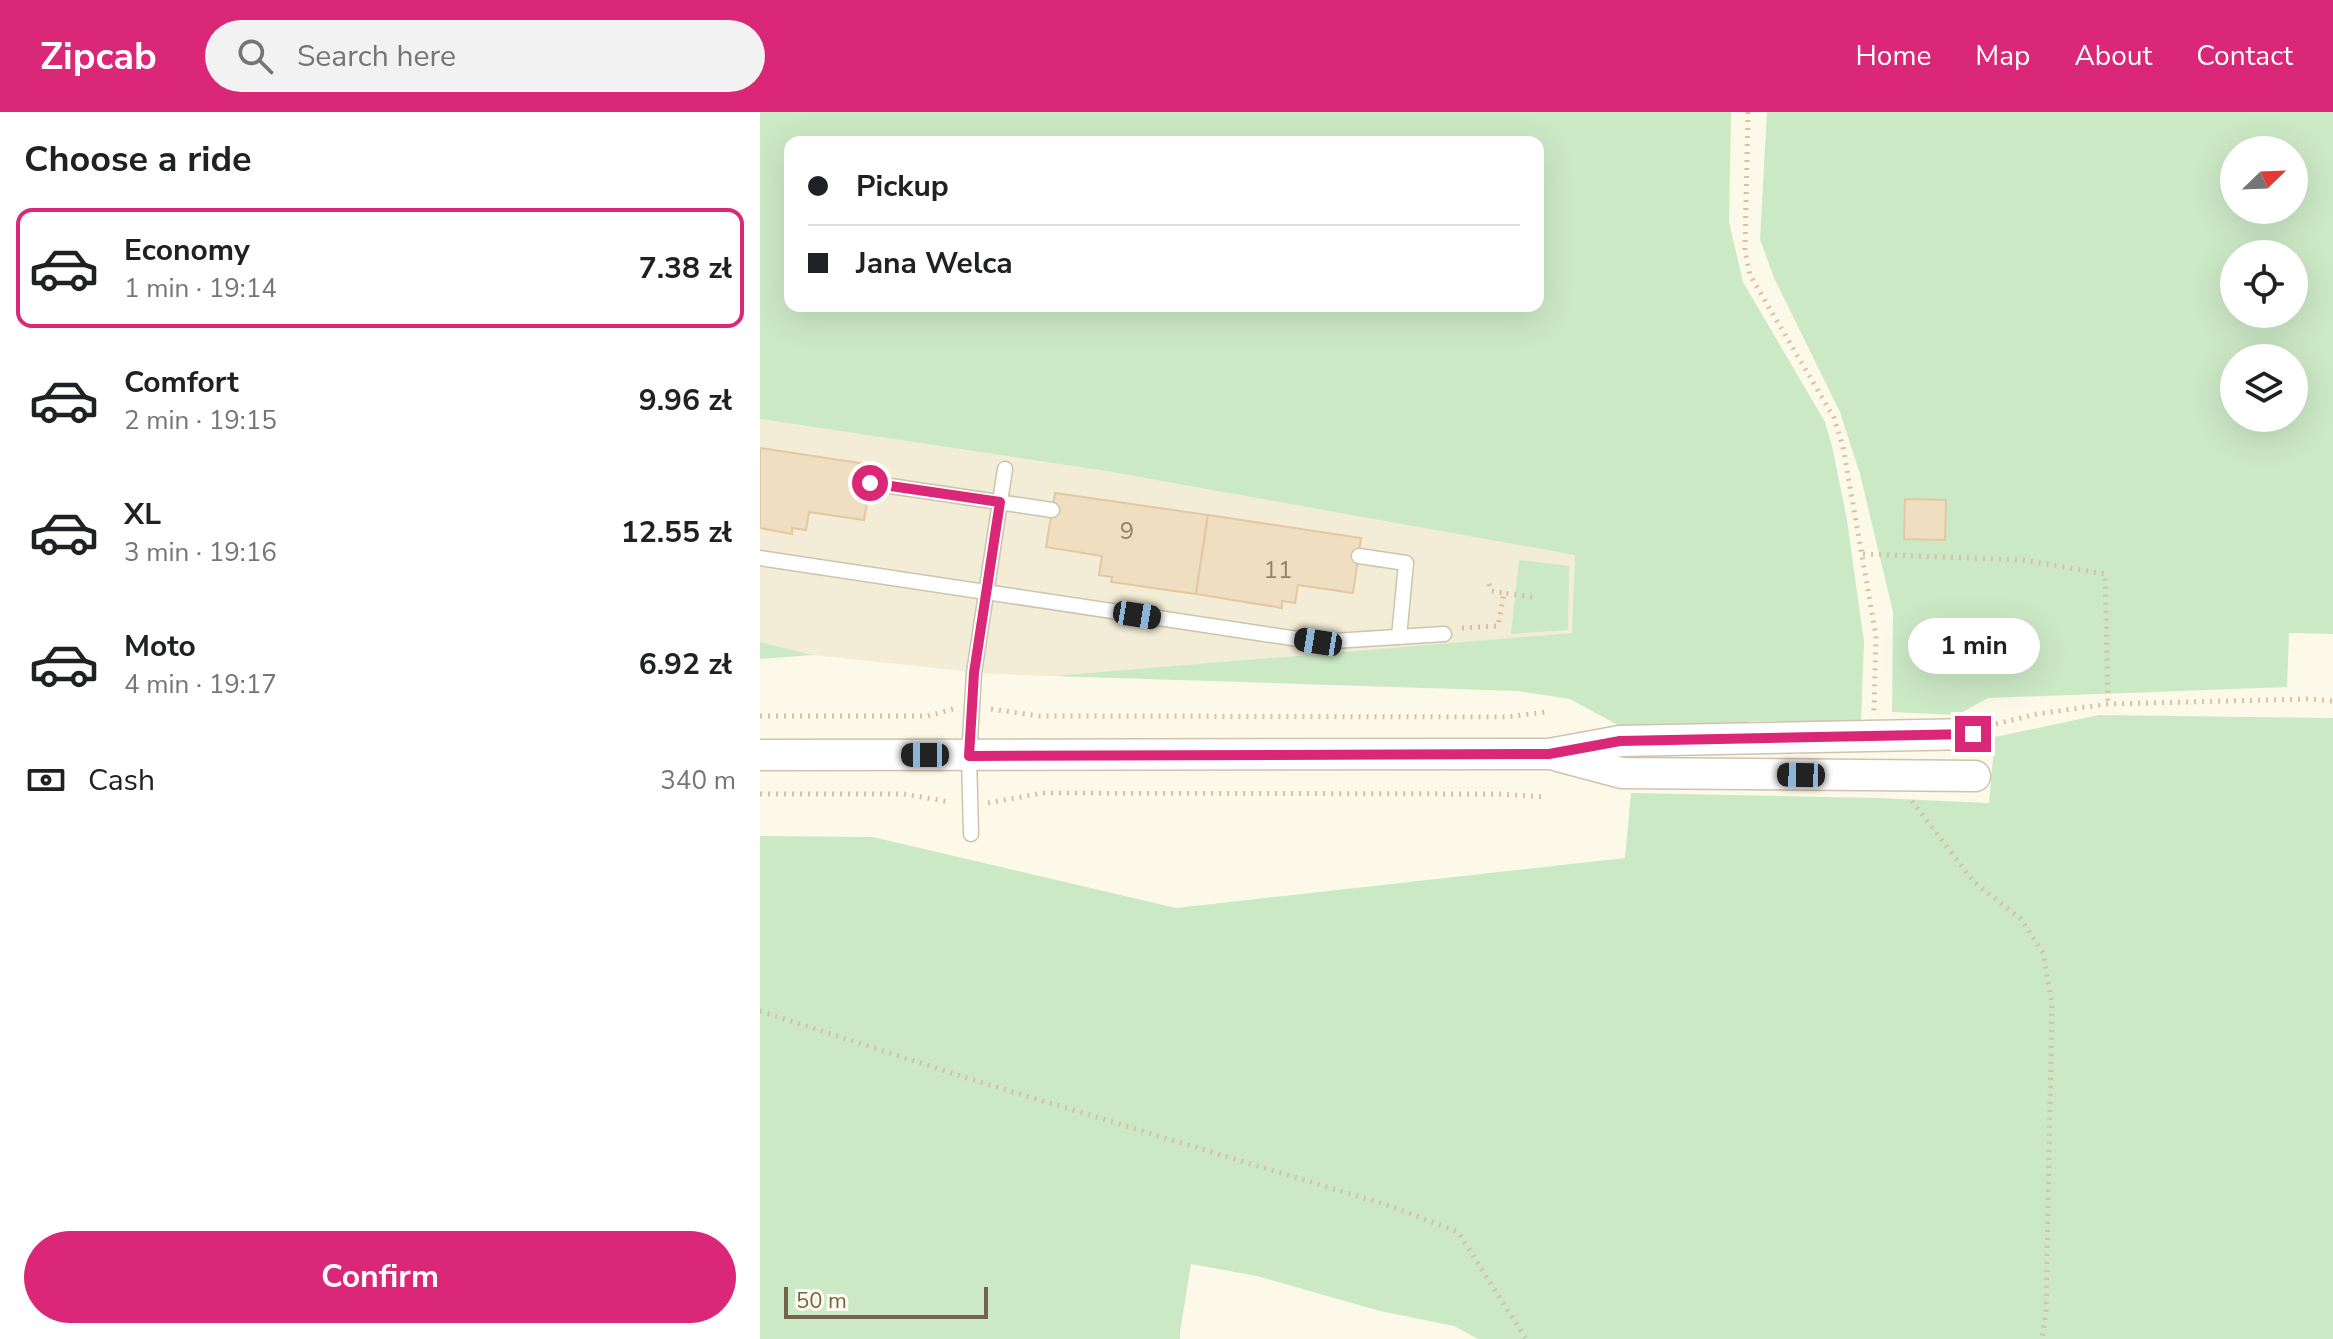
<!DOCTYPE html>
<meta charset="utf-8">
<style>
:root{--surface:#fff;--page:#f2f2f2;--text:#202124;--muted:#757577;--line:#e0e0e0;--accent:#db2777}
body{margin:0;font-family:"Nunito Sans",sans-serif;background:var(--page);color:var(--text);height:100vh;display:flex;flex-direction:column;font-size:30px;white-space:nowrap}
*{box-sizing:border-box;margin:0}
p{font-size:26px;color:var(--muted)}
.icon{flex:none;width:44px;height:44px;fill:none;stroke:currentColor;stroke-width:2;stroke-linecap:round;stroke-linejoin:round}
.map{position:relative;flex:1;overflow:hidden}
.panel{display:flex;flex-direction:column;background:var(--surface);width:760px}
.panel>*{flex:none}
.top-card{position:absolute;left:24px;top:24px;width:760px;height:176px;border-radius:16px;box-shadow:0 8px 32px #0002;display:grid;align-content:center;height:176px;padding:0 24px;background:var(--surface)}
.needle{width:52px;rotate:67deg}
.fabs{position:absolute;left:1460px;top:24px;display:grid;gap:16px}
.fabs a{display:grid;place-items:center;width:88px;height:88px;border-radius:50%;background:var(--surface);box-shadow:0 8px 32px #0002;font-size:40px}
.scale{position:absolute;left:24px;bottom:20px;width:204px;box-sizing:border-box;padding-left:8px;border:4px solid #75644c;border-top:0;font-size:22px;line-height:28px;white-space:nowrap;color:#75644c;-webkit-text-stroke:6px #fefcee;paint-order:stroke}
.end{position:absolute;width:36px;height:36px;margin:-18px;border:10px solid #db2777;background:#fff;box-shadow:0 0 0 4px #fff}
.from{border-radius:50%}
.bubble{position:absolute;height:56px;border-radius:28px;background:var(--surface);box-shadow:0 8px 32px #0002;font-size:26px;font-weight:700;line-height:56px;text-align:center}
.car{position:absolute;width:24px;height:48px;margin:-24px -12px;border-radius:10px;box-shadow:0 0 6px 2px #0007;background:linear-gradient(#222 24%,#8ab4d8 0 40%,#222 0 76%,#8ab4d8 0 86%,#222 0)}
.top-card b{display:flex;align-items:center;gap:28px;height:76px;font-size:30px}
.top-card b+b{border-top:2px solid var(--line)}
.top-card i{width:20px;height:20px;background:var(--text)}
ul{padding:0;list-style:none}
li{display:flex;align-items:center;gap:24px;height:120px;margin:0 16px 12px;padding:0 8px;border:4px solid transparent;border-radius:16px}
li div{flex:1}
li b{display:block;font-size:30px}
li em{font-style:normal;font-weight:700}
li.current{border-color:var(--accent)}
li>.icon{width:72px;height:72px;stroke-width:1.5}
h2{padding:0 24px;font-size:36px;line-height:96px}
.pay{display:flex;align-items:center;gap:20px;height:88px;padding:0 24px;font-size:30px}
.pay p{margin-inline-start:auto}
.action{display:flex;gap:16px;margin-top:auto;padding:16px 24px}
.action a{flex:1;height:92px;border-radius:48px;background:var(--accent);color:#fff;font-size:32px;font-weight:700;line-height:92px;text-align:center}
header{display:flex;align-items:center;gap:48px;box-sizing:border-box;height:112px;padding:0 40px;background:var(--accent);color:#fff}
header strong{font-size:38px}
nav{display:flex;gap:44px;margin-inline-start:auto;font-size:28px}
.search{width:560px;height:72px;background:var(--page);display:flex;align-items:center;gap:20px;box-sizing:border-box;padding:0 28px;border-radius:44px;color:var(--muted);font-size:30px}
main{display:flex;flex:1;min-height:0}
.map>svg:first-child{display:block}
</style>
<header>
<strong>Zipcab</strong>
<div class="search"><svg class="icon" aria-label="search" viewBox="0 0 24 24"><circle cx="10" cy="10" r="6"/><path d="M15 15l6 6"/></svg>Search here</div>
<nav><a>Home</a><a>Map</a><a>About</a><a>Contact</a></nav>
</header>
<main>
<section class="panel">
<h2>Choose a ride</h2>
<ul>
<li class="current"><svg class="icon" aria-label="car" viewBox="0 0 24 24"><path d="M5 17H2v-5l4-1 3-4h7l3 4 3 1v5h-3M9 17h6M6 11h13"/><circle cx="7" cy="17" r="2"/><circle cx="17" cy="17" r="2"/></svg><div><b>Economy</b><p>1 min · 19:14</p></div><em>7.38 zł</em></li>
<li><svg class="icon" aria-label="car" viewBox="0 0 24 24"><path d="M5 17H2v-5l4-1 3-4h7l3 4 3 1v5h-3M9 17h6M6 11h13"/><circle cx="7" cy="17" r="2"/><circle cx="17" cy="17" r="2"/></svg><div><b>Comfort</b><p>2 min · 19:15</p></div><em>9.96 zł</em></li>
<li><svg class="icon" aria-label="car" viewBox="0 0 24 24"><path d="M5 17H2v-5l4-1 3-4h7l3 4 3 1v5h-3M9 17h6M6 11h13"/><circle cx="7" cy="17" r="2"/><circle cx="17" cy="17" r="2"/></svg><div><b>XL</b><p>3 min · 19:16</p></div><em>12.55 zł</em></li>
<li><svg class="icon" aria-label="car" viewBox="0 0 24 24"><path d="M5 17H2v-5l4-1 3-4h7l3 4 3 1v5h-3M9 17h6M6 11h13"/><circle cx="7" cy="17" r="2"/><circle cx="17" cy="17" r="2"/></svg><div><b>Moto</b><p>4 min · 19:17</p></div><em>6.92 zł</em></li>
</ul>
<div class="pay"><svg class="icon" aria-label="cash" viewBox="0 0 24 24"><path d="M3 7h18v10H3z"/><circle cx="12" cy="12" r="2"/></svg>Cash<p>340 m</p></div>
<div class="action"><a>Confirm</a></div>
</section>
<div class="map">
<svg width="1573" height="1227" viewBox="0 0 1573 1227">
<rect width="100%" height="100%" fill="#fcf9e8"/>
<!-- residential -->
<path fill="#f3ecd6" d="M0 307 346 359 815 442 813 521 292 564 232 562 53 543 0 530Z"/>
<!-- green -->
<g fill="#cce9c6" fill-rule="evenodd">
<path d="M0 0H971L969 110 983 170 1065 310 1072 334 1087 408 1104 530 1101 610 990 609 971 618H867L810 587 757 579 292 564 812 521 815 443 346 359 0 307ZM30 30H778V194H30Z"/>
<path d="M1007 0H1573V522L1529 521 1527 575 1228 586 1197 603 1132 600 1133 500 1100 362 1080 300 1014 166 1000 127ZM1474 38H1534V98H1474ZM1474 142H1534V202H1474ZM1474 246H1534V306H1474Z"/>
<path d="M759 448 809 454 808 518 751 522Z"/>
<path d="M0 530 53 543 0 547Z"/>
<path d="M1339 603 1573 606V1227H718L694 1214 620 1199 497 1164 431 1152 420 1220V1227H0V724L113 725 416 796 865 746 871 681 1118 686 1229 691 1235 625Z"/>
</g>
<!-- building -->
<g fill="#f0dec0" stroke="#e2c9a1" stroke-width="2">
<path d="M0 336 113 353 104 408 49 400 46 418 32 416V422L0 416Z"/>
<path d="M295 381 448 403 436 482 351 470 352 465 339 463 342 444 286 435Z"/>
<path d="M1145 387 1186 388 1185 428 1144 427Z"/>
<path d="M448 403 601 426 593 481 538 473 535 491 522 489V496L436 482Z"/>
</g>
<g fill="none" stroke-linecap="round" stroke-linejoin="round">
<!-- lane casing -->
<g stroke="#cec3ae" stroke-width="17">
<g id="lane">
<path d="M110 371 292 398"/>
<path d="M599 444 646 451 639 525"/>
<path d="M0 446 558 530 684 522"/>
<path d="M211 722 209 644 214 561 245 357"/>
</g>
</g>
<!-- street casing -->
<g stroke="#cec3ae" stroke-width="33">
<g id="street">
<path d="M0 643 789 642 860 629 1213 622"/>
<path d="M798 644 862 661 1215 664"/>
</g>
</g>
<!-- path -->
<g stroke="#d6c2a3" stroke-width="5" stroke-dasharray="2 6" stroke-linecap="butt">
<path d="M988 0 985 139 990 163 1074 306 1083 335 1116 524 1114 599"/>
<path d="M1103 442 1263 448 1345 462 1348 592"/>
<path d="M729 472 731 479 744 481"/>
<path d="M702 516 738 514 744 481 773 485"/>
<path d="M231 597 279 604 747 605 785 600"/>
<path d="M0 604H168L193 597"/>
<path d="M1236 612 1277 602 1348 592 1549 587 1573 589"/>
<path d="M0 682H144L190 690"/>
<path d="M1152 689 1214 770 1261 807 1283 841 1292 892 1286 1198 1282 1227"/>
<path d="M228 691 283 681 738 682 786 685"/>
<path d="M0 899 207 966 630 1094 698 1120 766 1227"/>
</g>
<!-- lane -->
<use href="#lane" stroke="#fff" stroke-width="14"/>
<!-- street -->
<use href="#street" stroke="#fff" stroke-width="30"/>
</g>
<g fill="none" stroke-linecap="round" stroke-linejoin="round">
<!-- route -->
<path stroke="#db2777" stroke-width="10" d="M110 371 240 390 214 561 209 644 789 642 860 629 1213 622"/>
</g>
<g text-anchor="middle" stroke-width="7" stroke-linejoin="round" paint-order="stroke">
<!-- number labels -->
<g font-size="24" fill="#948269">
<text x="367" y="427">9</text>
<text x="518" y="466">11</text>
</g>
</g>
</svg>
<div class="fabs">
<a><svg class="needle" viewBox="-14 -14 28 28"><path d="M0-13l5 13h-10z" fill="#e53935"/><path d="M0 13l5-13h-10z" fill="#757577"/></svg></a>
<a><svg class="icon" aria-label="locate" viewBox="0 0 24 24"><circle cx="12" cy="12" r="6"/><path d="M12 2v4M12 18v4M2 12h4M18 12h4"/></svg></a>
<a><svg class="icon" aria-label="layers" viewBox="0 0 24 24"><path d="M12 4l9 5-9 5-9-5zM3 14l9 5 9-5"/></svg></a>
</div>
<div class="scale">50 m</div>
<i class="end from" style="left:110px;top:371px"></i>
<i class="end" style="left:1213px;top:622px"></i>
<div class="bubble" style="left:1148px;top:506px;width:132px">1 min</div>
<i class="car" style="left:377px;top:503px;rotate:99deg"></i>
<i class="car" style="left:558px;top:530px;rotate:279deg"></i>
<i class="car" style="left:165px;top:643px;rotate:270deg"></i>
<i class="car" style="left:1041px;top:663px;rotate:271deg"></i>
<div class="top-card">
<b><i class="from"></i>Pickup</b>
<b><i></i>Jana Welca</b>
</div>
</div>
</main>
